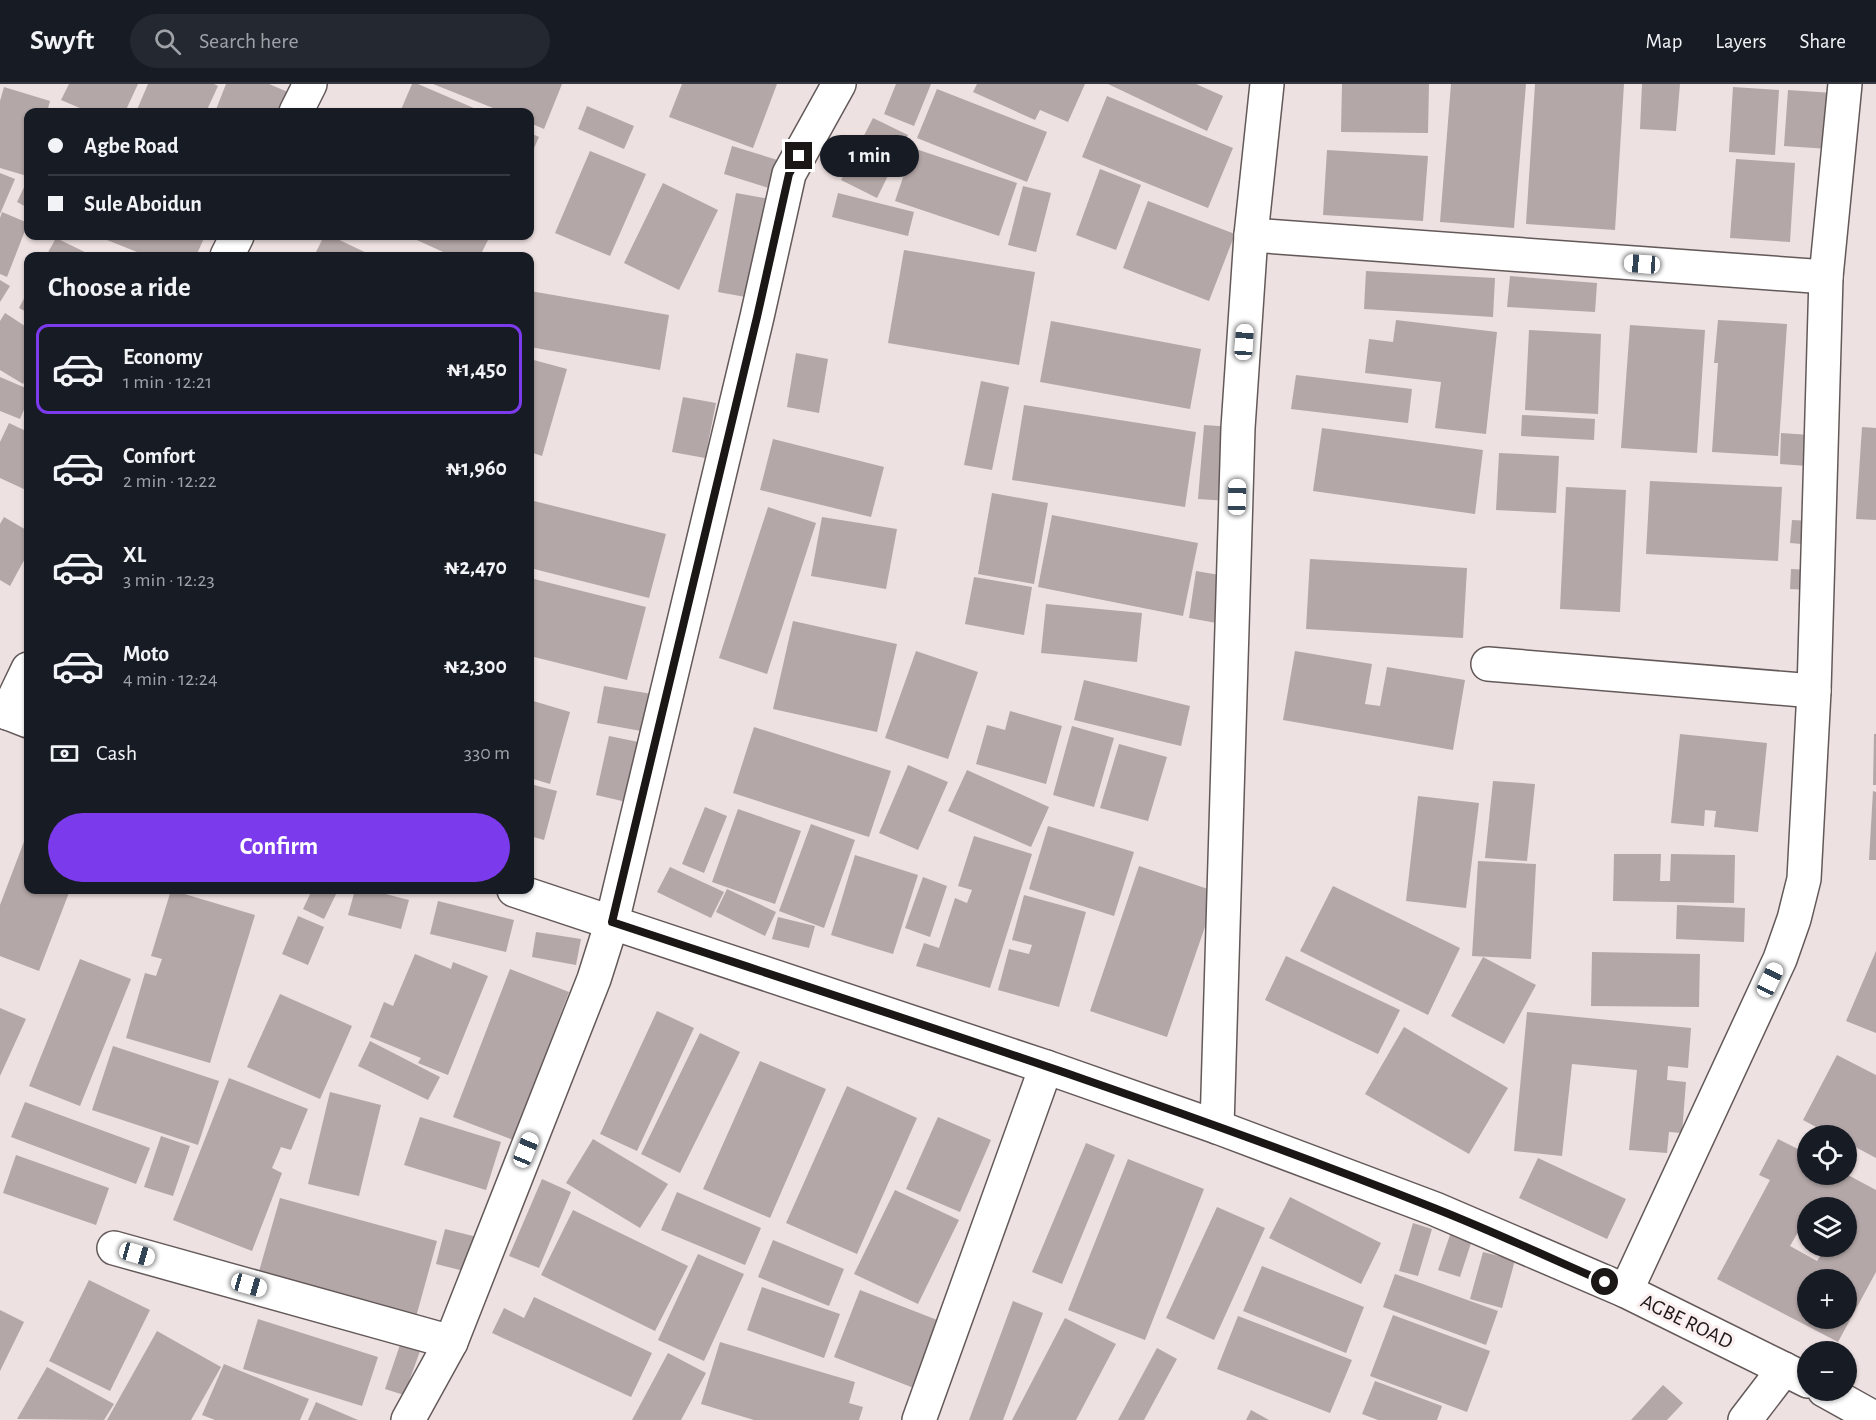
<!DOCTYPE html>
<meta charset="utf-8">
<style>
:root{--surface:#171b24;--page:#242831;--text:#f1f3f6;--muted:#9ea1a6;--line:#363941;--accent:#7c3aed}
body{margin:0;font-family:"Alegreya Sans",sans-serif;background:var(--page);color:var(--text);height:100vh;display:flex;flex-direction:column;font-size:22px;white-space:nowrap}
*{box-sizing:border-box;margin:0}
p{font-size:20px;color:var(--muted)}
.icon{flex:none;width:33px;height:33px;fill:none;stroke:currentColor;stroke-width:2;stroke-linecap:round;stroke-linejoin:round}
.map{position:relative;flex:1;overflow:hidden}
.side{position:absolute;left:24px;top:168px;width:510px;height:642px;display:flex;flex-direction:column;background:var(--surface);border-radius:12px;box-shadow:0 2px 4px #0004}
.side>*{flex:none}
.hud{position:absolute;left:24px;top:24px;width:510px;height:132px;border-radius:12px;box-shadow:0 2px 4px #0004;display:grid;align-content:center;height:132px;padding:0 24px;background:var(--surface)}
.controls{position:absolute;left:1797px;top:1041px;display:grid;gap:12px}
.controls a{display:grid;place-items:center;width:60px;height:60px;border-radius:50%;background:var(--surface);box-shadow:0 2px 4px #0004;font-size:30px}
.end{position:absolute;width:27px;height:27px;margin:-14px;border:8px solid #1c1717;background:#fff;box-shadow:0 0 0 3px #fff}
.from{border-radius:50%}
.bubble{position:absolute;height:42px;border-radius:21px;background:var(--surface);box-shadow:0 2px 4px #0004;font-size:20px;font-weight:700;line-height:42px;text-align:center}
.car{position:absolute;width:18px;height:36px;margin:-18px -9px;border-radius:8px;box-shadow:0 0 4px 2px #0007;background:linear-gradient(#fff 24%,#345 0 40%,#fff 0 76%,#345 0 86%,#fff 0)}
.hud b{display:flex;align-items:center;gap:21px;height:57px;font-size:22px}
.hud b+b{border-top:2px solid var(--line)}
.hud i{width:15px;height:15px;background:var(--text)}
ul{padding:0;list-style:none}
li{display:flex;align-items:center;gap:18px;height:90px;margin:0 12px 9px;padding:0 12px;border:3px solid transparent;border-radius:12px}
li div{flex:1}
li b{display:block;font-size:22px}
li em{font-style:normal;font-weight:700}
li.on{border-color:var(--accent)}
li>.icon{width:54px;height:54px;stroke-width:1.5}
h2{padding:0 24px;font-size:27px;line-height:72px}
.pay{display:flex;align-items:center;gap:15px;height:66px;padding:0 24px;font-size:22px}
.pay p{margin-inline-start:auto}
.primary-button{display:flex;gap:12px;margin-top:auto;padding:12px 24px}
.primary-button a{flex:1;height:69px;border-radius:36px;background:var(--accent);color:#fff;font-size:24px;font-weight:700;line-height:69px;text-align:center}
header{display:flex;align-items:center;gap:36px;box-sizing:border-box;height:84px;padding:0 30px;background:var(--surface);border-bottom:2px solid var(--line)}
header strong{font-size:28px}
nav{display:flex;gap:33px;margin-inline-start:auto;font-size:21px}
.search{width:420px;height:54px;background:var(--page);display:flex;align-items:center;gap:15px;box-sizing:border-box;padding:0 21px;border-radius:33px;color:var(--muted);font-size:22px}
.map>svg:first-child{display:block}
</style>
<header>
<strong>Swyft</strong>
<div class="search"><svg class="icon" aria-label="search" viewBox="0 0 24 24"><circle cx="10" cy="10" r="6"/><path d="M15 15l6 6"/></svg>Search here</div>
<nav><a>Map</a><a>Layers</a><a>Share</a></nav>
</header>
<div class="map">
<svg width="1876" height="1336" viewBox="0 0 1876 1336">
<rect width="100%" height="100%" fill="#eee1e1"/>
<!-- building -->
<g fill="#b4a7a7" fill-rule="evenodd">
<path d="M69 0H138L125 28H89L61 16Z"/>
<path d="M148 0H214L218 2 206 28H136Z"/>
<path d="M226 0H269L288 8 280 28H215Z"/>
<path d="M412 0H418L483 28H400Z"/>
<path d="M433 0H562L544 45 530 39V28H503Z"/>
<path d="M682 0H777L753 64 669 33Z"/>
<path d="M896 0H931L914 42 884 30Z"/>
<path d="M977 0H1085L1068 38 1040 26 1035 36 973 8Z"/>
<path d="M1108 0H1196L1223 12 1207 47Z"/>
<path d="M1342 0H1429L1428 49 1341 48Z"/>
<path d="M1451 0H1526L1514 144 1440 138Z"/>
<path d="M1535 0H1624L1615 146 1526 140Z"/>
<path d="M1642 0H1680L1676 47 1640 45Z"/>
<path d="M4 3 50 17 47 28H28V87L27 92 0 84V17Z"/>
<path d="M1733 3 1779 6 1775 71 1729 68Z"/>
<path d="M937 5 1047 48 1027 98 917 54Z"/>
<path d="M1788 6 1833 9 1829 65 1784 62Z"/>
<path d="M1107 12 1233 64 1208 124 1082 73Z"/>
<path d="M587 22 634 42 624 65 578 45Z"/>
<path d="M873 34 908 51 877 114 841 96Z"/>
<path d="M530 49 539 53 530 73Z"/>
<path d="M732 62 784 78 775 106 724 90Z"/>
<path d="M913 64 1017 99 999 152 895 117Z"/>
<path d="M1327 66 1428 72 1423 137 1323 131Z"/>
<path d="M590 67 646 90 610 172 555 149Z"/>
<path d="M1736 75 1795 79 1790 158 1730 154Z"/>
<path d="M1100 85 1141 101 1116 166 1076 151Z"/>
<path d="M0 89 15 95 0 130Z"/>
<path d="M28 95V124L17 118Z"/>
<path d="M663 99 718 126 679 206 624 179Z"/>
<path d="M1023 102 1051 109 1036 168 1008 161Z"/>
<path d="M736 109 770 115 751 214 718 208Z"/>
<path d="M838 109 914 128 908 152 832 133Z"/>
<path d="M1148 117 1235 150 1209 217 1123 184Z"/>
<path d="M2 128 28 139 7 193 0 190V134Z"/>
<path d="M97 152H205L196 172H147Z"/>
<path d="M324 152H331L373 172H314Z"/>
<path d="M408 152H490L480 172H452Z"/>
<path d="M56 154 93 172H46Z"/>
<path d="M904 166 1035 188 1019 281 888 259Z"/>
<path d="M1366 187 1495 194 1493 233 1364 225Z"/>
<path d="M1510 192 1597 199 1595 228 1507 223Z"/>
<path d="M0 196 10 202 0 218Z"/>
<path d="M28 207V229L19 224Z"/>
<path d="M530 207 669 231 660 286 530 263Z"/>
<path d="M5 229 28 244V291L23 300 0 286V237Z"/>
<path d="M1396 236 1497 248 1486 350 1435 344 1441 298 1365 289 1369 255 1393 258Z"/>
<path d="M1718 236 1787 240 1778 372 1712 368 1718 279H1714Z"/>
<path d="M1051 237 1201 265 1190 325 1040 298Z"/>
<path d="M1630 241 1705 246 1697 369 1621 364Z"/>
<path d="M1529 246 1601 250 1598 330 1525 326Z"/>
<path d="M796 269 828 275 819 329 787 323Z"/>
<path d="M530 275 567 285 542 372 530 368Z"/>
<path d="M1296 291 1412 305 1408 339 1291 325Z"/>
<path d="M0 293 28 305V316L20 335 0 327Z"/>
<path d="M981 297 1009 303 992 386 964 381Z"/>
<path d="M683 313 716 319 705 374 672 368Z"/>
<path d="M1024 321 1196 348 1185 423 1012 396Z"/>
<path d="M1522 331 1595 335 1594 356 1521 352Z"/>
<path d="M9 339 28 348V407L0 394V358Z"/>
<path d="M1204 341 1234 343 1229 417 1198 415Z"/>
<path d="M1862 343 1876 344V436L1856 435Z"/>
<path d="M1322 344 1483 366 1475 430 1313 407Z"/>
<path d="M1781 349 1810 351 1807 382 1780 380Z"/>
<path d="M773 355 884 383 871 433 760 406Z"/>
<path d="M1499 369 1559 372 1556 429 1496 426Z"/>
<path d="M1650 397 1782 403 1778 477 1646 470Z"/>
<path d="M1566 403 1626 406 1620 528 1560 525Z"/>
<path d="M992 409 1048 419 1034 500 978 490Z"/>
<path d="M530 416 666 450 649 514 530 484Z"/>
<path d="M768 423 816 439 767 590 719 574Z"/>
<path d="M1052 431 1198 459 1183 532 1038 503Z"/>
<path d="M4 433 28 447V469L10 502 0 496V440Z"/>
<path d="M822 433 897 445 886 505 811 492Z"/>
<path d="M1792 436 1814 437 1813 461 1790 459Z"/>
<path d="M1310 475 1467 484 1463 554 1306 545Z"/>
<path d="M1791 485 1811 486 1809 506 1790 505Z"/>
<path d="M1196 487 1231 493 1222 540 1189 534Z"/>
<path d="M974 493 1032 503 1024 551 965 540Z"/>
<path d="M530 494 646 523 627 596 530 572Z"/>
<path d="M1046 520 1142 529 1137 578 1041 569Z"/>
<path d="M793 537 897 560 877 648 773 625Z"/>
<path d="M916 567 978 588 948 675 885 654Z"/>
<path d="M1295 567 1372 580 1365 620 1380 622 1387 583 1465 596 1453 666 1283 636Z"/>
<path d="M1084 596 1190 622 1181 662 1074 636Z"/>
<path d="M604 602 658 611 652 649 597 639Z"/>
<path d="M530 616 570 628 550 700 530 694Z"/>
<path d="M1010 627 1062 642 1046 700 976 680 987 641 1005 646Z"/>
<path d="M1072 642 1114 654 1094 723 1053 711Z"/>
<path d="M754 643 891 687 869 753 733 709Z"/>
<path d="M1680 650 1767 659 1758 748 1714 743 1716 727 1705 726 1704 742 1671 739Z"/>
<path d="M1874 650H1876V701H1873Z"/>
<path d="M609 652 648 660 635 720 596 711Z"/>
<path d="M1119 660 1167 673 1148 737 1100 724Z"/>
<path d="M908 681 948 698 918 766 879 749Z"/>
<path d="M967 686 1049 723 1031 763 948 727Z"/>
<path d="M1493 697 1535 700 1527 777 1485 774Z"/>
<path d="M530 700 557 707 544 756 530 752Z"/>
<path d="M1873 707 1876 708V776H1869Z"/>
<path d="M1418 712 1479 719 1466 824 1406 817Z"/>
<path d="M705 723 727 732 704 789 682 780Z"/>
<path d="M738 725 801 747 775 820 712 798Z"/>
<path d="M811 740 855 756 824 844 779 827Z"/>
<path d="M1048 742 1134 768 1114 832 1029 805Z"/>
<path d="M28 747V806H70L39 887 0 872V821Z"/>
<path d="M974 752 1032 770 990 904 916 882 924 859 939 864 955 814 967 819 972 806 958 802Z"/>
<path d="M1614 770H1661L1660 797H1670L1671 770 1735 771 1734 819 1613 817Z"/>
<path d="M855 771 918 791 893 870 831 851Z"/>
<path d="M1478 777 1536 780 1531 875 1472 872Z"/>
<path d="M1139 782 1217 808 1167 953 1090 927Z"/>
<path d="M670 783 724 808 711 834 657 808Z"/>
<path d="M923 793 947 802 930 853 905 844Z"/>
<path d="M1333 802 1460 864 1428 931 1300 867Z"/>
<path d="M727 805 776 828 765 852 716 828Z"/>
<path d="M171 806 255 831 210 979 126 954 145 889 156 892 162 875 151 872Z"/>
<path d="M312 806H338L324 835 303 825Z"/>
<path d="M355 806H370L409 816 401 845 348 831Z"/>
<path d="M1024 811 1086 828 1059 923 998 906 1009 865 1029 870 1032 861 1012 856Z"/>
<path d="M438 817 514 836 506 868 430 850Z"/>
<path d="M1677 821 1745 824 1744 858 1676 855Z"/>
<path d="M298 832 324 843 308 881 282 870Z"/>
<path d="M778 833 815 842 809 864 772 855Z"/>
<path d="M536 848 581 855 576 881 532 873Z"/>
<path d="M1876 867V949L1846 937Z"/>
<path d="M1592 868 1700 870 1699 923 1591 922Z"/>
<path d="M415 870 451 885 453 878 488 892 448 991 418 979 421 974 370 953 384 918 393 922Z"/>
<path d="M1286 872 1400 926 1378 970 1265 916Z"/>
<path d="M1483 873 1536 901 1504 960 1451 932Z"/>
<path d="M80 875 131 895 80 1022 29 1002Z"/>
<path d="M510 885 569 908 513 1056 453 1033Z"/>
<path d="M280 910 352 942 320 1015 247 983Z"/>
<path d="M0 924 26 935 0 992Z"/>
<path d="M657 927 694 944 637 1067 600 1050Z"/>
<path d="M1527 928 1691 944 1688 984 1668 982 1667 996 1686 998 1682 1049 1669 1048 1667 1069 1629 1066 1637 986 1572 980 1562 1072 1514 1067Z"/>
<path d="M1404 943 1508 1004 1469 1070 1365 1010Z"/>
<path d="M700 949 740 968 680 1089 641 1070Z"/>
<path d="M370 957 440 993 428 1016 358 982Z"/>
<path d="M113 962 219 997 198 1061 92 1026Z"/>
<path d="M1837 971 1876 991V1074L1846 1058V1052H1833L1803 1036Z"/>
<path d="M760 977 826 1005 770 1134 703 1105Z"/>
<path d="M229 994 308 1025 291 1066 281 1063 272 1084 282 1089 252 1167 173 1136Z"/>
<path d="M847 1002 917 1034 857 1170 786 1139Z"/>
<path d="M330 1008 381 1021 359 1112 308 1100Z"/>
<path d="M25 1018 150 1064 136 1100 11 1053Z"/>
<path d="M420 1033 501 1058 486 1106 404 1081Z"/>
<path d="M938 1033 991 1056 960 1128 906 1105Z"/>
<path d="M161 1052 190 1062 173 1112 144 1103Z"/>
<path d="M593 1055 668 1100 640 1144 566 1099Z"/>
<path d="M1778 1055 1808 1070V1090H1846L1876 1106V1188L1838 1258 1717 1195 1770 1096 1759 1091ZM1812 1123 1846 1124V1162H1826L1817 1177 1790 1162 1808 1131V1124ZM1808 1196H1846V1234H1808Z"/>
<path d="M1086 1059 1115 1071 1062 1200 1032 1188Z"/>
<path d="M16 1071 109 1104 96 1141 3 1109Z"/>
<path d="M1538 1074 1626 1115 1607 1155 1519 1114Z"/>
<path d="M1128 1075 1204 1105 1145 1256 1068 1226Z"/>
<path d="M542 1095 571 1108 539 1184 509 1172Z"/>
<path d="M895 1106 959 1136 918 1220 854 1190Z"/>
<path d="M677 1108 761 1144 745 1181 661 1146Z"/>
<path d="M1290 1113 1381 1159 1361 1200 1269 1154Z"/>
<path d="M280 1114 437 1157 416 1233 258 1191Z"/>
<path d="M1217 1123 1265 1144 1214 1256 1166 1234Z"/>
<path d="M573 1126 688 1182 655 1247 541 1191Z"/>
<path d="M1413 1139 1432 1145 1418 1192 1399 1187Z"/>
<path d="M445 1145 477 1153 468 1188 436 1180Z"/>
<path d="M1451 1148 1472 1156 1460 1193 1438 1186Z"/>
<path d="M773 1156 844 1185 829 1222 758 1193Z"/>
<path d="M1483 1168 1515 1176 1502 1224 1470 1215Z"/>
<path d="M698 1170 744 1190 704 1277 658 1256Z"/>
<path d="M1262 1182 1364 1223 1346 1269 1243 1227Z"/>
<path d="M1395 1190 1498 1227 1486 1261 1383 1223Z"/>
<path d="M89 1196 150 1226 110 1307 49 1277Z"/>
<path d="M762 1203 840 1230 824 1274 747 1246Z"/>
<path d="M860 1206 945 1239 919 1306 834 1273Z"/>
<path d="M534 1213 652 1269 631 1313 492 1249 504 1224 524 1234Z"/>
<path d="M1013 1217 1043 1229 1003 1336H969Z"/>
<path d="M0 1226 24 1238 0 1287Z"/>
<path d="M1393 1231 1490 1267 1467 1328 1370 1292Z"/>
<path d="M1238 1232 1352 1276 1330 1329 1217 1285Z"/>
<path d="M1065 1234 1116 1260 1076 1336H1012Z"/>
<path d="M258 1235 378 1273 362 1322 243 1285Z"/>
<path d="M157 1247 221 1283 191 1336H107Z"/>
<path d="M403 1252 423 1259 404 1311 385 1305Z"/>
<path d="M720 1258 855 1298 849 1319 863 1323 859 1336H754L701 1320Z"/>
<path d="M1157 1264 1177 1275 1144 1336H1118Z"/>
<path d="M668 1269 706 1289 681 1336H632Z"/>
<path d="M224 1280 309 1315 300 1336H215L202 1331Z"/>
<path d="M47 1283 114 1320 104 1336 17 1335Z"/>
<path d="M1375 1297 1442 1322 1437 1336H1378L1362 1330Z"/>
<path d="M1663 1301 1683 1319 1667 1336H1631Z"/>
<path d="M316 1318 358 1336H308Z"/>
<path d="M1251 1326 1269 1336H1246Z"/>
</g>
<g fill="none" stroke-linecap="round" stroke-linejoin="round">
<!-- minor casing -->
<g stroke="#645959" stroke-width="36">
<g id="minor">
<path d="M296 28 310 0"/>
<path d="M1251 151 1826 193"/>
<path d="M227 172 237 152"/>
<path d="M1488 580 1814 607"/>
<path d="M7 629 28 585"/>
<path d="M1217 1043 1238 344 1251 151 1267 0"/>
<path d="M114 1164 451 1258"/>
<path d="M1626 1207 1780 875 1794 835 1804 795 1814 607 1826 193 1845 0"/>
<path d="M408 1336 451 1258 594 895 612 838 757 233 789 90 839 0"/>
<path d="M919 1336 1046 983"/>
</g>
</g>
<!-- tertiary casing -->
<g stroke="#645959" stroke-width="36">
<g id="tertiary">
<path d="M0 626 28 637"/>
<path d="M514 806 1046 983 1217 1043 1435 1125 1626 1207 1808 1297"/>
<path d="M1824 1306 1876 1335"/>
<path d="M1745 1336 1784 1285"/>
</g>
</g>
<!-- minor -->
<use href="#minor" stroke="#fff" stroke-width="33"/>
<!-- tertiary -->
<use href="#tertiary" stroke="#fff" stroke-width="33"/>
</g>
<g fill="none" stroke-linecap="round" stroke-linejoin="round">
<!-- route -->
<path stroke="#1c1717" stroke-width="8" d="M799 72 789 90 757 233 612 838C887 929 1164 1017 1434 1124 1492 1147 1548 1173 1605 1198"/>
</g>
<g text-anchor="middle" stroke-width="6" stroke-linejoin="round" paint-order="stroke">
<!-- street labels -->
<g font-size="21" fill="#1c1717" stroke="#fbeeee">
<text transform="translate(1687 1237) rotate(26)" y="7">AGBE ROAD</text>
</g>
</g>
</svg>
<div class="controls">
<a><svg class="icon" aria-label="locate" viewBox="0 0 24 24"><circle cx="12" cy="12" r="6"/><path d="M12 2v4M12 18v4M2 12h4M18 12h4"/></svg></a>
<a><svg class="icon" aria-label="layers" viewBox="0 0 24 24"><path d="M12 4l9 5-9 5-9-5zM3 14l9 5 9-5"/></svg></a>
<a>+</a>
<a>−</a>
</div>
<i class="end from" style="left:1605px;top:1198px"></i>
<i class="end" style="left:799px;top:72px"></i>
<div class="bubble" style="left:820px;top:51px;width:99px">1 min</div>
<i class="car" style="left:1642px;top:180px;rotate:274deg"></i>
<i class="car" style="left:1244px;top:258px;rotate:4deg"></i>
<i class="car" style="left:1237px;top:413px;rotate:1deg"></i>
<i class="car" style="left:1770px;top:896px;rotate:25deg"></i>
<i class="car" style="left:526px;top:1066px;rotate:22deg"></i>
<i class="car" style="left:137px;top:1170px;rotate:106deg"></i>
<i class="car" style="left:249px;top:1201px;rotate:106deg"></i>
<div class="hud">
<b><i class="from"></i>Agbe Road</b>
<b><i></i>Sule Aboidun</b>
</div>
<section class="side">
<h2>Choose a ride</h2>
<ul>
<li class="on"><svg class="icon" aria-label="car" viewBox="0 0 24 24"><path d="M5 17H2v-5l4-1 3-4h7l3 4 3 1v5h-3M9 17h6M6 11h13"/><circle cx="7" cy="17" r="2"/><circle cx="17" cy="17" r="2"/></svg><div><b>Economy</b><p>1 min · 12:21</p></div><em>₦1,450</em></li>
<li><svg class="icon" aria-label="car" viewBox="0 0 24 24"><path d="M5 17H2v-5l4-1 3-4h7l3 4 3 1v5h-3M9 17h6M6 11h13"/><circle cx="7" cy="17" r="2"/><circle cx="17" cy="17" r="2"/></svg><div><b>Comfort</b><p>2 min · 12:22</p></div><em>₦1,960</em></li>
<li><svg class="icon" aria-label="car" viewBox="0 0 24 24"><path d="M5 17H2v-5l4-1 3-4h7l3 4 3 1v5h-3M9 17h6M6 11h13"/><circle cx="7" cy="17" r="2"/><circle cx="17" cy="17" r="2"/></svg><div><b>XL</b><p>3 min · 12:23</p></div><em>₦2,470</em></li>
<li><svg class="icon" aria-label="car" viewBox="0 0 24 24"><path d="M5 17H2v-5l4-1 3-4h7l3 4 3 1v5h-3M9 17h6M6 11h13"/><circle cx="7" cy="17" r="2"/><circle cx="17" cy="17" r="2"/></svg><div><b>Moto</b><p>4 min · 12:24</p></div><em>₦2,300</em></li>
</ul>
<div class="pay"><svg class="icon" aria-label="cash" viewBox="0 0 24 24"><path d="M3 7h18v10H3z"/><circle cx="12" cy="12" r="2"/></svg>Cash<p>330 m</p></div>
<div class="primary-button"><a>Confirm</a></div>
</section>
</div>
